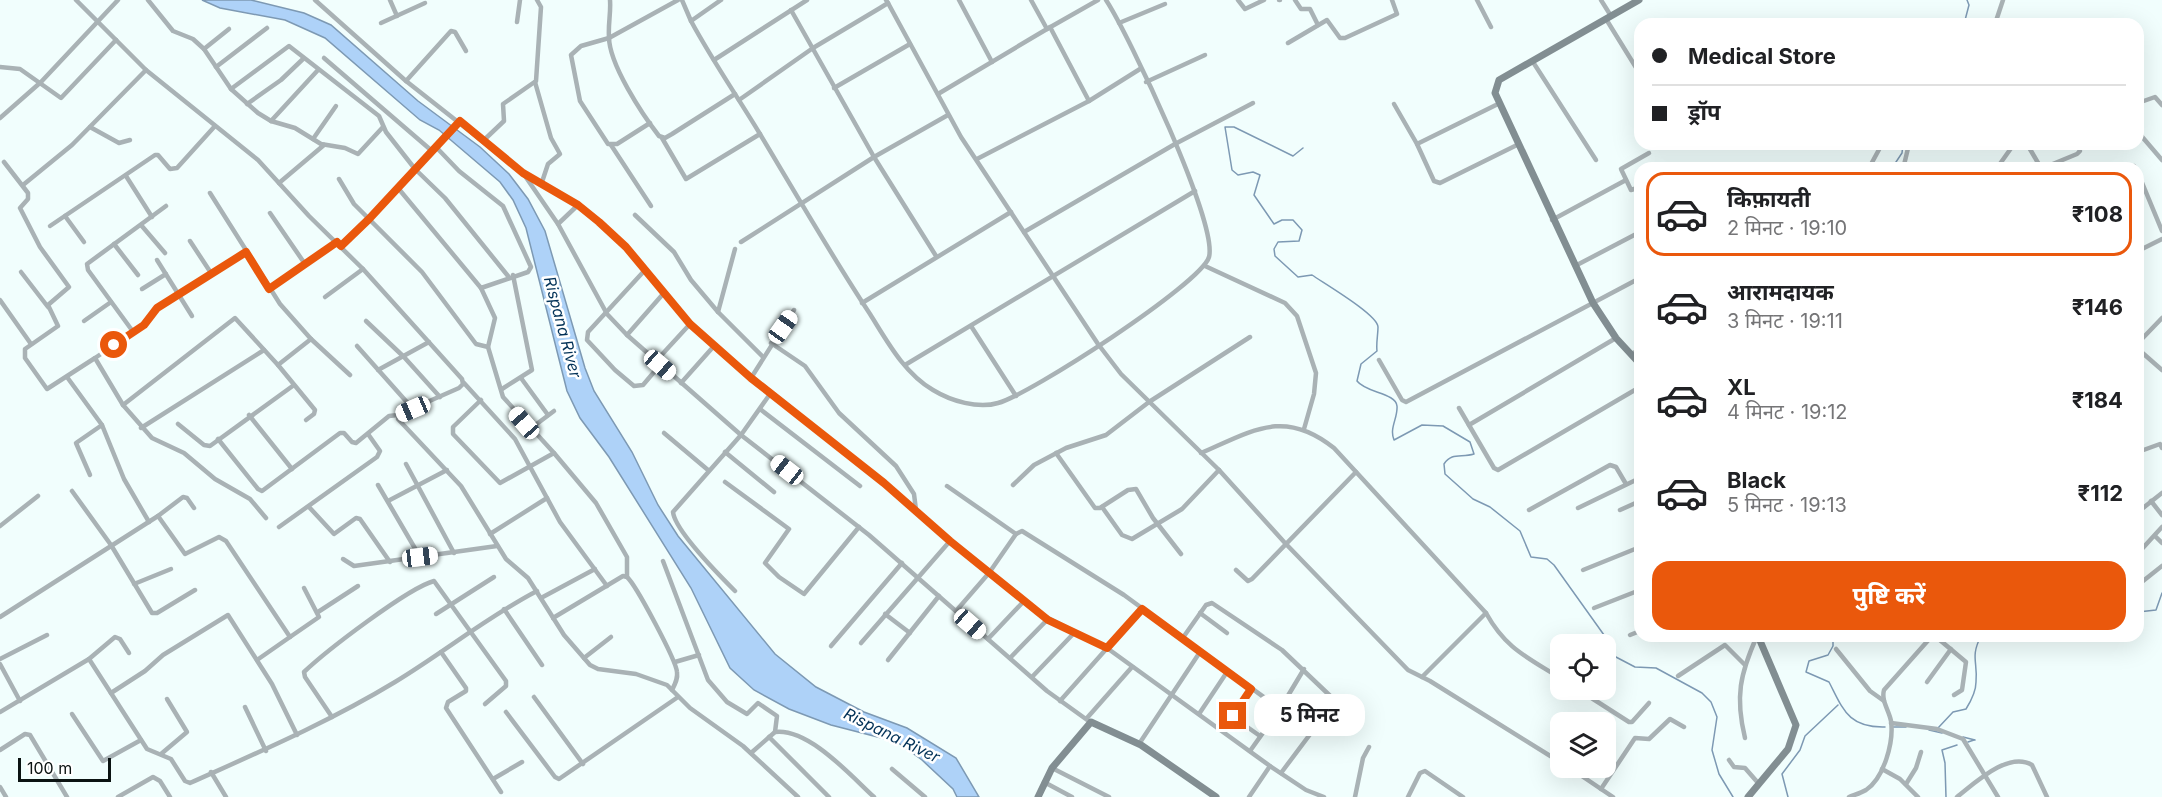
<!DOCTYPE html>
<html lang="hi">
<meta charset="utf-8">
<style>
:root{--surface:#fff;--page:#f6f6f6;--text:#202124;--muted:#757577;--line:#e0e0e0;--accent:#ea580c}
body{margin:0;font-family:Inter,"Noto Sans Devanagari",sans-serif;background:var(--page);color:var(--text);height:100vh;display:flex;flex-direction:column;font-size:22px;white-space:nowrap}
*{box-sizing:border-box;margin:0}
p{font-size:20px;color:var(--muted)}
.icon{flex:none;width:33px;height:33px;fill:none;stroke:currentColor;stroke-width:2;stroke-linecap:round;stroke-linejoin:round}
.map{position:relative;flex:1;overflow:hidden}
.details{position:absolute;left:1634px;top:162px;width:510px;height:480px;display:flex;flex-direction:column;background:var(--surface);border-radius:18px;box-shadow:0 6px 24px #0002}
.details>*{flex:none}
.guide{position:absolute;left:1634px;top:18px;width:510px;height:132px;border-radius:18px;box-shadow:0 6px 24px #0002;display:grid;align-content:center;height:132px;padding:0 18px;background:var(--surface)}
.buttons{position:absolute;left:1550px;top:634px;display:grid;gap:12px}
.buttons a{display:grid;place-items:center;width:66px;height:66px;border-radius:12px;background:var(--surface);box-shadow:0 6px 24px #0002;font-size:30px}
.scale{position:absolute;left:18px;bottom:15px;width:93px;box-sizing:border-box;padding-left:6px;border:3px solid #0b1312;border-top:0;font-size:16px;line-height:21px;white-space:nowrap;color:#0b1312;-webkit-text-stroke:4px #fff;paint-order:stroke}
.end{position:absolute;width:27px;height:27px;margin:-14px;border:8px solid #ea580c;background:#fff;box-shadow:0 0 0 3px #fff}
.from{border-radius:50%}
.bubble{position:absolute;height:42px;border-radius:18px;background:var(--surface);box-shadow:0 6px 24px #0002;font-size:20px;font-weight:700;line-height:42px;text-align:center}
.car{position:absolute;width:18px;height:36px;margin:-18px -9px;border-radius:8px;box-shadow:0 0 4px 2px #0007;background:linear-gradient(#fff 24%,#345 0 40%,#fff 0 76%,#345 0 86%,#fff 0)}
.guide b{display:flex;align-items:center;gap:21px;height:57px;font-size:22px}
.guide b+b{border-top:2px solid var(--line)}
.guide i{width:15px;height:15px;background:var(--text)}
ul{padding:10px 0 0;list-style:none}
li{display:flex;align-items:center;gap:18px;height:84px;margin:0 12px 9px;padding:0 6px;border:3px solid transparent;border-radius:18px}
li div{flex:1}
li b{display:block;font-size:22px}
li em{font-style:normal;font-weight:700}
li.selected{border-color:var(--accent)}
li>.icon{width:54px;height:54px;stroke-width:1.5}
.primary-button{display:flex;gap:12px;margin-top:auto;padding:12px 18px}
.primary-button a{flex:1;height:69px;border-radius:18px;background:var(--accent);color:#fff;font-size:24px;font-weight:700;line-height:69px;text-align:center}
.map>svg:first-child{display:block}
</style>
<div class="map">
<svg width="2162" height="797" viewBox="0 0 2162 797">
<rect width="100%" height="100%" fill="#f1fefd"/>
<!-- water -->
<path fill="#aed2f8" stroke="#7d99b3" stroke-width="1.5" d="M202 0H251L304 13 331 25 418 101 480 147 509 174 528 199 545 231 585 368 594 391 632 452 658 505 678 536 775 654 816 687 864 712 907 728 956 758 979 797H957L953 789 922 760 897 742 831 725 789 709 754 690 730 668 691 588 609 457 580 418 567 391 526 228 513 200 500 182 439 130 420 120 325 38 285 20 220 8Z"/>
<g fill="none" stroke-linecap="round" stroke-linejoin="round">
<!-- stream -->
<g stroke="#7d99b3" stroke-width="1.5">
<path d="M1964 24 1969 5 1967 0"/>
<path d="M1303 148 1293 156 1234 127H1225L1232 170 1238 175 1253 172 1260 175 1254 195 1274 224 1282 220H1293L1302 230 1299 241 1278 242 1274 249 1275 256 1298 277 1312 275C1325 284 1378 315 1378 327 1378 335 1376 343 1377 351L1361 364 1357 381C1366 393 1396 393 1397 406 1398 418 1389 428 1394 440L1422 425 1443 426 1470 442 1474 454C1461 458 1452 452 1444 464L1445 474 1473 499 1490 507 1520 531 1531 557 1547 559 1554 565 1604 635 1614 656 1635 667 1656 668 1702 693 1711 702 1717 717 1712 750 1719 774 1733 797"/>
<path d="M1892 168 1902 153 1903 144"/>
<path d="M2138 612 2156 610 2162 593"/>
<path d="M1833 636V646L1828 655 1809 661 1806 672 1829 682C1843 709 1848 728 1885 727"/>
<path d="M1893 727H1906"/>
<path d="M1938 728 1953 712 1966 709C1971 701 1976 692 1976 682 1978 662 1970 657 1981 636"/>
<path d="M1929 730 1942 733"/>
<path d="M1963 737 1975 740"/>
<path d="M1968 742 1974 740"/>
<path d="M1788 797 1782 774 1800 750 1805 736 1838 705"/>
<path d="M1946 797 1945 763 1942 750 1957 745"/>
</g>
<!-- street -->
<g stroke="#a9b2b5" stroke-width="4.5">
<path d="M76 0 146 70 258 160 309 216 363 269 462 379 463 384 459 388 400 414 398 419 461 486 506 559 528 578 564 635 590 665 598 669 636 674 667 685 690 708 743 746 798 797"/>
<path d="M148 0 173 31 193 39 204 49 231 89 258 113 271 121 295 128 321 144 345 148 358 154 383 127"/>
<path d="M315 0 406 81 523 173 558 224 607 314 627 335 741 435 869 535 1047 691 1090 722"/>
<path d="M390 0 397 16"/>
<path d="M610 0C611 13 608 24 609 37 609 64 642 114 659 136L665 138 672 134 735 94"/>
<path d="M682 0 691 21"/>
<path d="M721 0 691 21C712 60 737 96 760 134 796 194 831 255 870 314 887 341 904 373 933 390 951 401 978 409 998 403 1029 395 1201 284 1209 257 1218 223 1129 35 1106 0"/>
<path d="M959 0 992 62"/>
<path d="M1031 0 1047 29 1098 0"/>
<path d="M1238 0 1245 9 1264 0"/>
<path d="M1279 0H1280"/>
<path d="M1295 0 1301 9H1310L1318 25"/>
<path d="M1477 0 1491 27"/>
<path d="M1601 0 1611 16"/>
<path d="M888 3 961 137 1098 344 1121 374 1219 470 1285 543 1408 670 1430 681 1560 762"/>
<path d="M791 10 874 157 936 256"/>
<path d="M1606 19 1640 74"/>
<path d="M517 22 520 0"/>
<path d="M381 23 425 3"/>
<path d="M1119 23 1165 4"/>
<path d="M1995 24 2003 0"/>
<path d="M1050 27 1089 101"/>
<path d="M1288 43 1327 20 1340 38H1345L1397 14 1392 0"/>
<path d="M204 49 229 29"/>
<path d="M324 58 432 151"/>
<path d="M714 60 807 0"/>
<path d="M1533 62 1596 160"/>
<path d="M0 67 20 69 61 98 116 40"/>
<path d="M216 67 267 28"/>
<path d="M406 81 451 31 455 32 466 51"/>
<path d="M535 82 551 138 560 154 548 164 542 182"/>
<path d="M1146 82 1205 55"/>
<path d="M834 88 910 44"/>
<path d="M231 89 289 46 379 116 386 132 415 169 445 198 508 276"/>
<path d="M938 94 1047 29"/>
<path d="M739 100 813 48 880 8 888 3 886 0"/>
<path d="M2138 103 2155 97 2162 105"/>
<path d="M247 104 281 80 303 59"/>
<path d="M1394 104 1417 144 1498 104"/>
<path d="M0 118 41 82 118 0"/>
<path d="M271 121 318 70"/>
<path d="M460 121 398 188 481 288 495 318 488 347 503 397 554 453"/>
<path d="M650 123 617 144H608L580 101 571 55 581 46 609 38 678 0"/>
<path d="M90 127 119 143 130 140"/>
<path d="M2138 132 2162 160"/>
<path d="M662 138 686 179 760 134"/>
<path d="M313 139 336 106"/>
<path d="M484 140 504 121 503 104 536 81 541 7 537 0"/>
<path d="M1417 144 1434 181 1440 183 1519 144"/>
<path d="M2027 144 2041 168"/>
<path d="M611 145 651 206"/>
<path d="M436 147 459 171 503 206 531 267 528 272 481 288"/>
<path d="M977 159 1089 101 1140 69"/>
<path d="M4 162 28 193V199L20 208 40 247 69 287 48 305 58 326 25 349V358L47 389 95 358"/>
<path d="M2134 166 2135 168"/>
<path d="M1869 168 1882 144"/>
<path d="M1895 168 1904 165 1909 144"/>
<path d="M1997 168 2014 144"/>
<path d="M2043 168 2077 154 2080 151 2077 144"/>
<path d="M2138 173 2162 231"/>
<path d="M525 174 578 205 599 221 626 247 690 324 721 352 884 483 950 541 1042 615 1107 648 1270 766 1306 790 1324 797"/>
<path d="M126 176 152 217"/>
<path d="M339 179 354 204 422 272 476 344 488 347"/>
<path d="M279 183 324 145"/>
<path d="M23 185 72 145 146 70"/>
<path d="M1640 187 1631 190 1621 169 1649 153"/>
<path d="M210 193 280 304 311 339 350 375"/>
<path d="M270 213 305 264"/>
<path d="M635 215 674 252 691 280 718 312 763 357"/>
<path d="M65 216 84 242"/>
<path d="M1552 220 1626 180"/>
<path d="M558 224 578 205"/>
<path d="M141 225 165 253"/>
<path d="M50 226 155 155H158L170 169 177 168 215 126"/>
<path d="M1024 232 1175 144 1253 103"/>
<path d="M190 241 211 273"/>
<path d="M741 242 874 157 948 115"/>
<path d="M114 244 138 275"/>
<path d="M341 246 398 188"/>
<path d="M2138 251 2162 239"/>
<path d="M246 252 157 308 144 325 95 358 123 405 235 318 278 365 311 339"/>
<path d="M157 260 192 316"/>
<path d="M1205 266 1285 303 1297 316 1316 373 1314 394 1304 429"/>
<path d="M1575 266 1640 232"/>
<path d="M645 270 588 332 587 340 615 370 634 386 643 385 660 365"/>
<path d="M21 272 48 307"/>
<path d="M142 289 166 274"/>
<path d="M269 289 337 242"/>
<path d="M325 297 363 269"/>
<path d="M0 300 31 344"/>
<path d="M862 303 1011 212"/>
<path d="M718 312 735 249"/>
<path d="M84 321 111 302"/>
<path d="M366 321 404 357 440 397"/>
<path d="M971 326 1016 396"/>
<path d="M134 333 88 270 87 264 166 206"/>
<path d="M627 335 663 294"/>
<path d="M771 343 805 366 839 413 896 466 914 494 916 510"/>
<path d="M2138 343 2162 318"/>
<path d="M357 346 413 409"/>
<path d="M2138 349 2162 370"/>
<path d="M1633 353 1640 350"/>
<path d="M1379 360 1402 400 1406 402 1640 278"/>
<path d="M656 361 690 324"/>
<path d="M278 365 315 410 314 414 306 420"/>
<path d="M905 365 1195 191"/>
<path d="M378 370 429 342"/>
<path d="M67 377 102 425 124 479 149 522"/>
<path d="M521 378 548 415"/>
<path d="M751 378 794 310"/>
<path d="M464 383 515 439 560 522 607 586"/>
<path d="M681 383 714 346"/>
<path d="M502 389 532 370 513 275"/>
<path d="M481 400 453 427V434L500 483 554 453 596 503 627 557V577"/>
<path d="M123 405 152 438 184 453 215 479 250 499 266 518"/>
<path d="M1459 408 1494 468 1498 470 1640 387"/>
<path d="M760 409 860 486"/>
<path d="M249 415 292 469"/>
<path d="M178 424 204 445 210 446 294 385"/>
<path d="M1469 425 1616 338"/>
<path d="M141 428 264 350"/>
<path d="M530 429 554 411"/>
<path d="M664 433 708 470"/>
<path d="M218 439 258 489 262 491 340 433H344L352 442 356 443 389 416 398 415"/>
<path d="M725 452 774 492"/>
<path d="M2138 452 2160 444 2162 448"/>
<path d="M1056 453 1095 508H1100L1128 490 1136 489 1153 518 1181 554"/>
<path d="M1201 453C1252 431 1284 408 1334 448L1486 613 1422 677"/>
<path d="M406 464 454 553"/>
<path d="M90 475 76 443 102 425"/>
<path d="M725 482 789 529 765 563 779 577 804 594 859 527"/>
<path d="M378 485 420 557"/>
<path d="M1013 485 1034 465 1066 448 1106 435 1149 402 1250 337"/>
<path d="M947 486 1016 534"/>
<path d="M72 491 111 545 152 613H157L195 590"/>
<path d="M388 501 447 470"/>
<path d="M2151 501 2162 515"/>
<path d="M309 507 334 534 356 518 360 519 390 562"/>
<path d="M1102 507 1122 535 1132 539 1182 509 1219 470"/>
<path d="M1578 508 1640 478"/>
<path d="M1529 510 1610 465 1616 467 1626 484"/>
<path d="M1620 510 1640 501"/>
<path d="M2138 512 2162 493"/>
<path d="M158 516 185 554 219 537 226 541 290 637 257 660"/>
<path d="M0 526 38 496"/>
<path d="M279 527 377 457 380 451 368 434"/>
<path d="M490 534 547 498"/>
<path d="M2155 536 2162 543"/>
<path d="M2141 550 2162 527"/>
<path d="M343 559 354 566 497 546"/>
<path d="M663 561 708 680 727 702 747 714 758 703 777 716 775 732"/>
<path d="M1236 570 1248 581 1252 579 1356 472"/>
<path d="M1583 570 1640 547"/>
<path d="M134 584 171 569"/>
<path d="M2138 585 2162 566"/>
<path d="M735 591C721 577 675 531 673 512L741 435 770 394"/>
<path d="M541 598 595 569"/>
<path d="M1594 608 1640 590"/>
<path d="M504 609 542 665"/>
<path d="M956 611 989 573 1016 534 1022 531 1124 595 1280 709 1250 751"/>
<path d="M318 612 358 586"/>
<path d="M1200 613 1227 633"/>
<path d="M1486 613C1506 649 1527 657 1560 678"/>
<path d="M436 614 494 577"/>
<path d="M885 614 910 633"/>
<path d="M0 617 158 516 183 497 187 498 194 508"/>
<path d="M553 618 623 576 627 577C636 585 676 660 677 672 678 679 675 684 672 690"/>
<path d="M1630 635 1640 631"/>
<path d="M1935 636 1966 662 1962 690 1954 695"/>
<path d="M290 637 319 617 304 588"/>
<path d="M988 639 1024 601"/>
<path d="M1182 639 1206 605 1212 603 1282 650 1345 710"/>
<path d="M861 643 950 541"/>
<path d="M831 646 902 563"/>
<path d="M1836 649 1870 691 1884 701"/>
<path d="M441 652 466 688V691L448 702 446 708 501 792"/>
<path d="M584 658 611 637"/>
<path d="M1010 658 1048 619"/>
<path d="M0 659 47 635"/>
<path d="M89 659 115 637 120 639 129 653"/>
<path d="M888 660 939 596"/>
<path d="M675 662 699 655"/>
<path d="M0 664 20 701"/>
<path d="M1678 676 1725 645 1745 665"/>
<path d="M1032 677 1075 632"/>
<path d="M1927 682 1951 649"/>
<path d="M1251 689 1233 717 1260 736"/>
<path d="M1579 690 1629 722H1632L1649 703"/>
<path d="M111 693 145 671 163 655 228 615 272 684 297 735"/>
<path d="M534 697 583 764"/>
<path d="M1060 701 1141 610"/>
<path d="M245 707 266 751"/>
<path d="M1280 709 1304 669"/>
<path d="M0 712 89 659 147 749 171 759 185 781 190 783C259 752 329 722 395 682 443 653 487 617 537 591"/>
<path d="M506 712 555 777 559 779 678 697"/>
<path d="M72 714 103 761 141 740"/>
<path d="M1199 714 1227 672"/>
<path d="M332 717 305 677 304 672C326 651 408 588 434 581L506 681V686L485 704"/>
<path d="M1087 718 1132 667"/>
<path d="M1891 723 1937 729 1963 739 1998 797"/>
<path d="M769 737 829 797"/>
<path d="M1745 738C1735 697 1740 674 1757 636"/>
<path d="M1139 744 1200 652"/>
<path d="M0 750 25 734 30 735 67 797"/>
<path d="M751 753 775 732C809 728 851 776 874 797"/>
<path d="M161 754 187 732 167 699"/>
<path d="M1729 760 1734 767 1745 768 1759 784"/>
<path d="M1052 768 1109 797"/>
<path d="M1570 768 1613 797"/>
<path d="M892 769 925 797"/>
<path d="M1882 769 1900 779 1918 797"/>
<path d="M211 772 226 797"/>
<path d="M1281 773 1323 717"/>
<path d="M493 779 522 762"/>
<path d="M1044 782 1072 797"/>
<path d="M1906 784 1916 768 1921 752"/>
<path d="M0 787 6 797"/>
<path d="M1601 789 1635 738 1649 739 1670 719 1684 727"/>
<path d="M118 797 153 777 160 781 170 797"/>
<path d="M1249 797 1270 766"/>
<path d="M1355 797 1363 758 1369 747"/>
<path d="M1408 797 1420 773 1425 771 1463 797"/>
<path d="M1849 797C1854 795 1861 793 1866 790 1884 778 1894 742 1891 721 1889 710 1881 701 1884 690L1932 636"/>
<path d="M1957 797C1975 783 2008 751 2032 765L2047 797"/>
</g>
<!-- secondary -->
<g stroke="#828e92" stroke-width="7">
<path d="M1639 0 1499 80 1495 93 1593 303 1616 338 1640 364"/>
<path d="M1038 797 1052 768 1091 722 1141 745 1216 797"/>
<path d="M1748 797 1788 749 1796 725 1758 636"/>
</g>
</g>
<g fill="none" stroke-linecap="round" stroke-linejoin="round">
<!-- route -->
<path stroke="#ea580c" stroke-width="8" d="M114 345 144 325 157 308 246 252 269 289 337 242 341 246 369 219 460 121 523 173 578 205 599 222 626 247 690 324 751 378 884 483 950 541 1048 620 1107 648 1142 609 1251 689 1233 716"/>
</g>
<g text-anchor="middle" stroke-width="5" stroke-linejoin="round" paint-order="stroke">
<!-- water labels -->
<g font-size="16" font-style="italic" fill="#033258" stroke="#fff">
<text transform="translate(563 327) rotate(75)" y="6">Rispana River</text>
<text transform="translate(892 735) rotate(26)" y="6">Rispana River</text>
</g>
</g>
</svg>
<div class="buttons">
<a><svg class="icon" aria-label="locate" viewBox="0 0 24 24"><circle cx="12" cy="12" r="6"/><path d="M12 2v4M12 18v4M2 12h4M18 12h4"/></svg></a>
<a><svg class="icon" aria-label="layers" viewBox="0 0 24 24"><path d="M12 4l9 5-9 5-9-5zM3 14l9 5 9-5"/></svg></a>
</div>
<div class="scale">100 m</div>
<i class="end from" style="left:114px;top:345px"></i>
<i class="end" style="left:1233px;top:716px"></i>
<div class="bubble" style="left:1254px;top:694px;width:111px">5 मिनट</div>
<i class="car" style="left:783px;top:327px;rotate:35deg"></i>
<i class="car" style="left:660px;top:365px;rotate:131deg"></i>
<i class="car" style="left:413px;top:409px;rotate:247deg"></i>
<i class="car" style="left:524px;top:423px;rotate:319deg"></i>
<i class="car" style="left:787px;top:470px;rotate:308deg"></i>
<i class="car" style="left:420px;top:557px;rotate:83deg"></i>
<i class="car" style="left:970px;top:624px;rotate:131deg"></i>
<div class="guide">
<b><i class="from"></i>Medical Store</b>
<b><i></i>ड्रॉप</b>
</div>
<section class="details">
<ul>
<li class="selected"><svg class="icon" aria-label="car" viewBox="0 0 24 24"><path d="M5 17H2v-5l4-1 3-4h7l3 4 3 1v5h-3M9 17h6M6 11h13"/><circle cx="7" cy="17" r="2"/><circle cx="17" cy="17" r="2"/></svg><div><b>किफ़ायती</b><p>2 मिनट · 19:10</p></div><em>₹108</em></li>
<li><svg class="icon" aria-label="car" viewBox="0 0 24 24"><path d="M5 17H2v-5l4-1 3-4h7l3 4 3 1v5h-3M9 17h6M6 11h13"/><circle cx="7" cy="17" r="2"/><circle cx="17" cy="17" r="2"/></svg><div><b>आरामदायक</b><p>3 मिनट · 19:11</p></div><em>₹146</em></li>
<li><svg class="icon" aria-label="car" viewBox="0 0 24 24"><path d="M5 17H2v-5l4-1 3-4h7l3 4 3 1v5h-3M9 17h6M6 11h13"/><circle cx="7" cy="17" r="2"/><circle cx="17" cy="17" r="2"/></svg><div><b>XL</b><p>4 मिनट · 19:12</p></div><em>₹184</em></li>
<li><svg class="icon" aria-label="car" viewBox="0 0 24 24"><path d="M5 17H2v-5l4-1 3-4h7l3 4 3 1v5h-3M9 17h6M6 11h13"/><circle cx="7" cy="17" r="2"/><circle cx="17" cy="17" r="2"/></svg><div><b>Black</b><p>5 मिनट · 19:13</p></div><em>₹112</em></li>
</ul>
<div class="primary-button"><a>पुष्टि करें</a></div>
</section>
</div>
